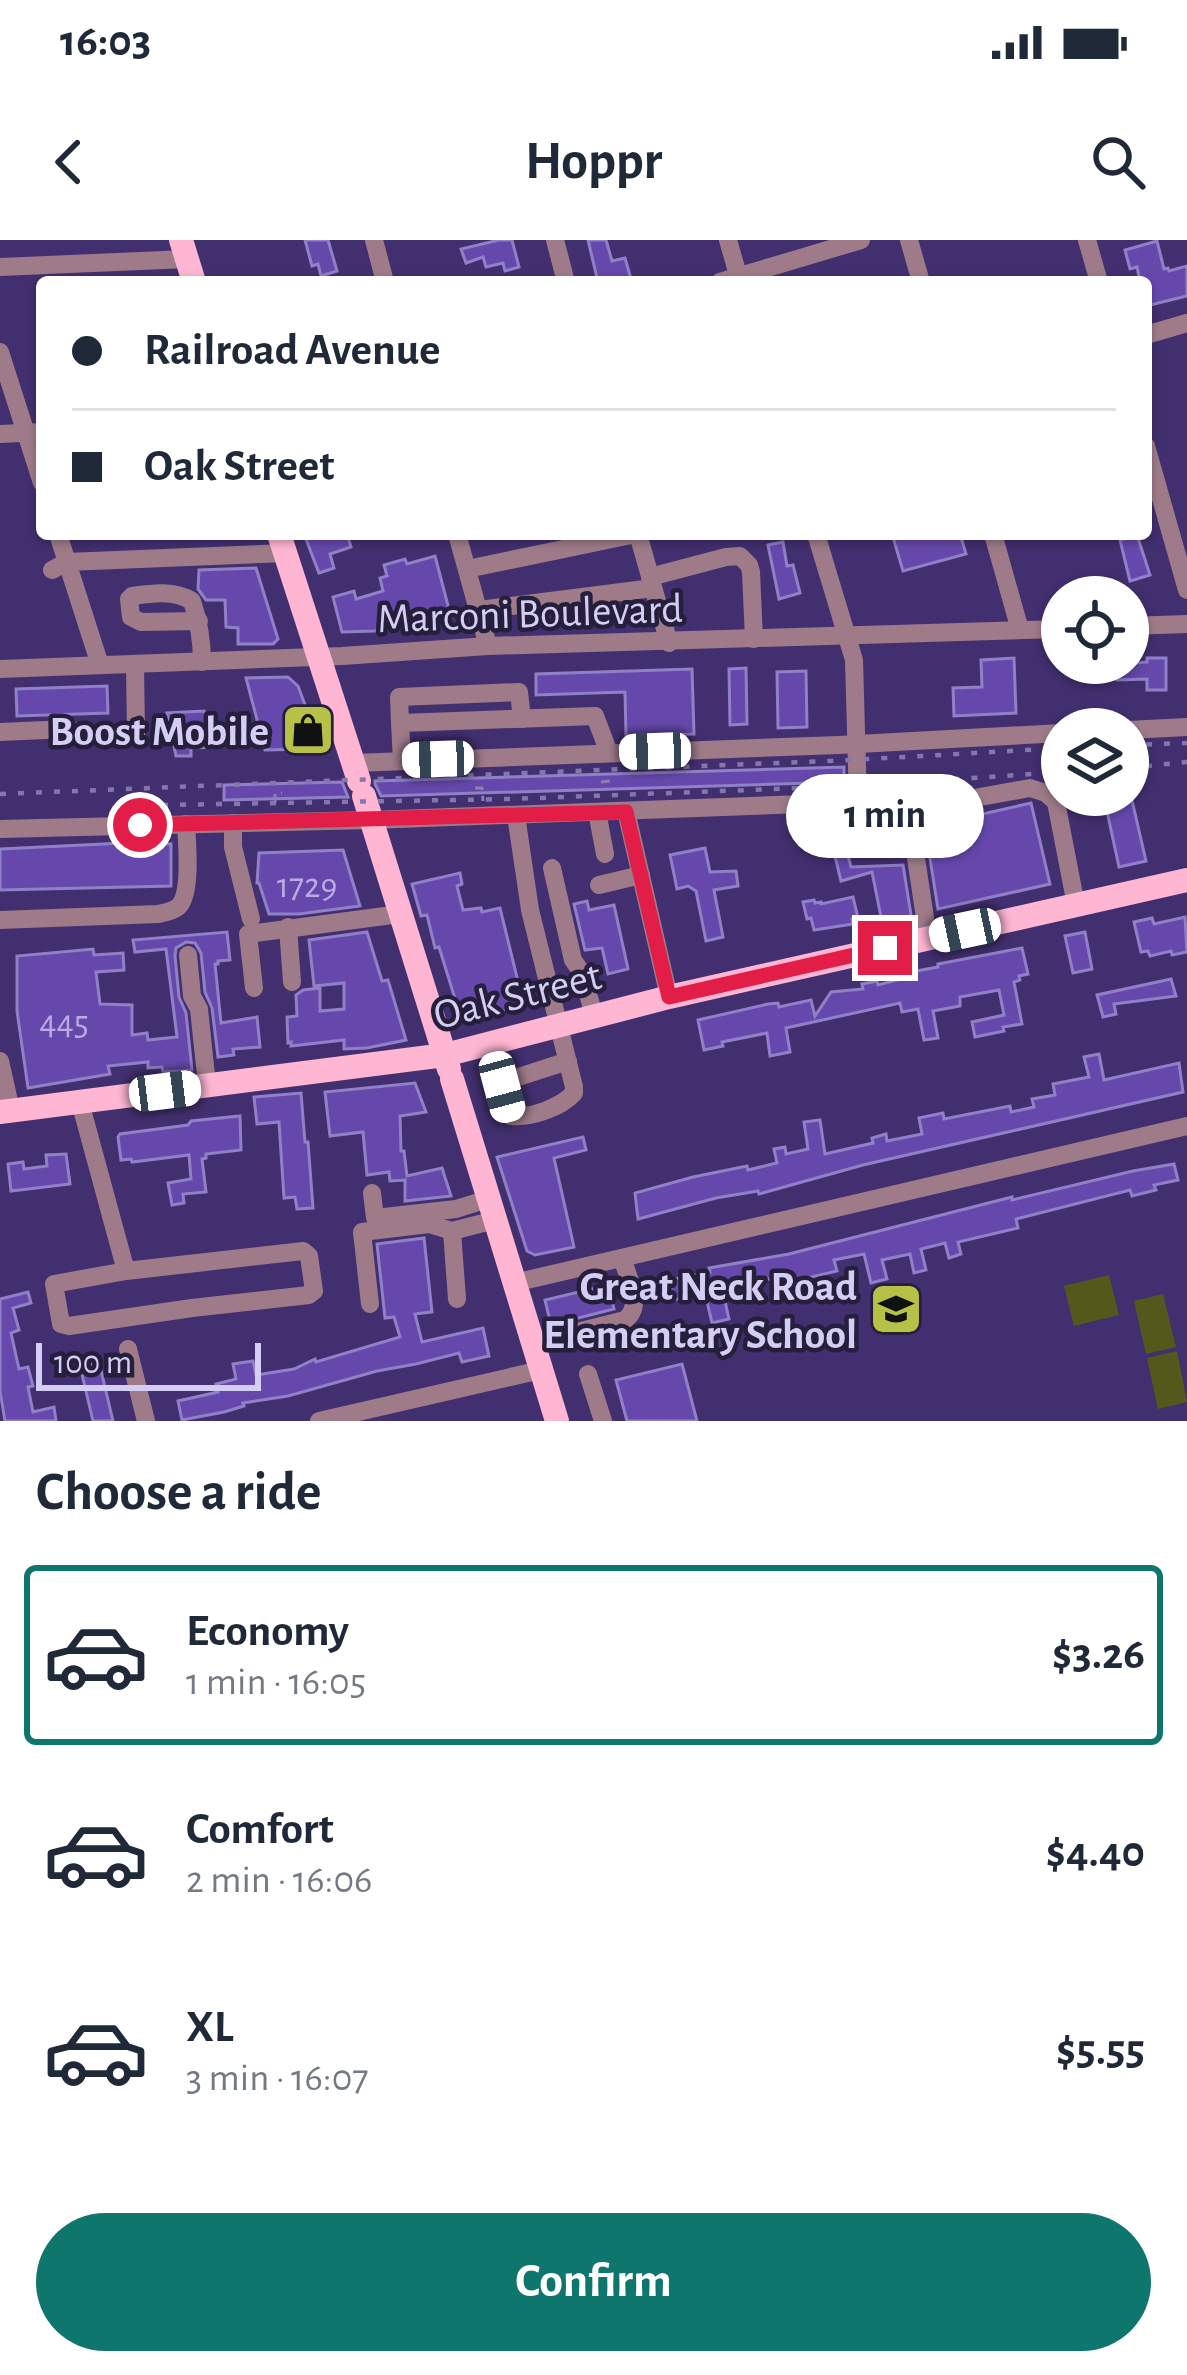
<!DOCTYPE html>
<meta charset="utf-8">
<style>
:root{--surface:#fff;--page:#f6f6f7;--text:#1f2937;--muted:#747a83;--line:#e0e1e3;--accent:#0f766e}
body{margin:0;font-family:"Alegreya Sans",sans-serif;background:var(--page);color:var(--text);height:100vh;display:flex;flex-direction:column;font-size:45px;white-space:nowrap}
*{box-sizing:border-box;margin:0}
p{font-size:39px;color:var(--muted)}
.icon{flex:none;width:66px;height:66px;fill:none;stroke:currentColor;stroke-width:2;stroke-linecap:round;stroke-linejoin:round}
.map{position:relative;height:1181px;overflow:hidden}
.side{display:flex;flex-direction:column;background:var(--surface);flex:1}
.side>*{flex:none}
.guide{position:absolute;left:36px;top:36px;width:1116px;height:264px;border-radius:12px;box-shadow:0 3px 9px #0004;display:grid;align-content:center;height:264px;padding:0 36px;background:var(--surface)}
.controls{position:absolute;left:1041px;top:336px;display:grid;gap:24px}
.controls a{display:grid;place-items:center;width:108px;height:108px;border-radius:50%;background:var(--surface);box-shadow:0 3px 9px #0004;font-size:60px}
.scale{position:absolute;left:36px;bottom:30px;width:225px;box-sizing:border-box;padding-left:12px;border:6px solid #d5cef4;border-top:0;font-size:33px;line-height:42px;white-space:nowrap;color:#d5cef4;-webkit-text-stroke:9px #261f3c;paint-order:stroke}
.end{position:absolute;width:54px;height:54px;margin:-27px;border:15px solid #e11d48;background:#fff;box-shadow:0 0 0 6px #fff}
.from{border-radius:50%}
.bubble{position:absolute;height:84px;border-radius:42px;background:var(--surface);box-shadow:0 3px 9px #0004;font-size:39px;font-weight:700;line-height:84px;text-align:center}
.car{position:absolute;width:36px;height:72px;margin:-36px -18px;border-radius:15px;box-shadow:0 0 9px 3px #0007;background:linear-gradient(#fff 24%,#345 0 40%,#fff 0 76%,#345 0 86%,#fff 0)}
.guide b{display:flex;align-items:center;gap:42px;height:114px;font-size:45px}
.guide b+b{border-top:3px solid var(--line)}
.guide i{width:30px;height:30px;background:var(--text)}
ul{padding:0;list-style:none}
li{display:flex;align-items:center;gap:36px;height:180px;margin:0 24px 18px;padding:0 12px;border:6px solid transparent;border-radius:12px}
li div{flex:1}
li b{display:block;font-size:45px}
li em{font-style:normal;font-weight:700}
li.active{border-color:var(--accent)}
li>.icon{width:108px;height:108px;stroke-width:1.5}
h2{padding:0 36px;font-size:54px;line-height:144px}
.cta{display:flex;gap:24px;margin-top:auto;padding:24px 36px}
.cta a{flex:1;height:138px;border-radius:72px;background:var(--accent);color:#fff;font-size:48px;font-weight:700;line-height:138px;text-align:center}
.status{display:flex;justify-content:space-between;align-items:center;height:84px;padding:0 60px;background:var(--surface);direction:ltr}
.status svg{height:33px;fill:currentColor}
header{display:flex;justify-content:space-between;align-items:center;height:156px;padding:0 36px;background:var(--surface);font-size:54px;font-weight:700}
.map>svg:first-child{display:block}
</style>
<div class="status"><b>16:03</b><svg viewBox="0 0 49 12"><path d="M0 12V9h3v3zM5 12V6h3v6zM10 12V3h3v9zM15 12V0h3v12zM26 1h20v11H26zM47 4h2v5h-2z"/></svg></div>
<header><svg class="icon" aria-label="back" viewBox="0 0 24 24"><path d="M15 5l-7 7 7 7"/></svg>Hoppr<svg class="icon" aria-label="search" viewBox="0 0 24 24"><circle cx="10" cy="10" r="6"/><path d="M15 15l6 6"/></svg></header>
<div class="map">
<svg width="1187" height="1181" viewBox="0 0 1187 1181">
<rect width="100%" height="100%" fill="#422f6f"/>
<!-- green -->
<g fill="#54591b">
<path d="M1109 1035 1119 1075 1074 1086 1064 1046Z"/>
<path d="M1163 1054 1176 1107 1146 1114 1134 1061Z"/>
<path d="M1177 1111 1187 1162 1158 1169 1147 1118Z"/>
</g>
<!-- building -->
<g fill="#6648ac" stroke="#9080c7" stroke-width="3">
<path d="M305 0H328L337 31 321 36 318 24 312 26Z"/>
<path d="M499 0H512L519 27 505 31 503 23 486 27 483 17 466 23 461 9Z"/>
<path d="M588 0H606L612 21 625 18 631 39 619 42H598Z"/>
<path d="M1157 1 1164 29 1168 28 1169 31 1187 26V56L1146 66V42H1140L1137 27 1130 29 1125 10Z"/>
<path d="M304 294H347L351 307 330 314 334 328 319 333Z"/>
<path d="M892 294H960L966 314 903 331Z"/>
<path d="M1137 295 1150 335 1130 341 1120 300Z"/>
<path d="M783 302 787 326 793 325 800 353 779 359 768 305Z"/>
<path d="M435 316 451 377H420L375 391 342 392 333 357 354 351 356 359 383 351 380 338 387 336 384 325 405 319 407 324Z"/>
<path d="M256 328 278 399 273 404H238V388L226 387 225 360H206L198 349 199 330Z"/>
<path d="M1014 418 1016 473 954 476 953 448 982 447 981 420Z"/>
<path d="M1147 418H1166V450H1147V439L1117 440V425L1147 422Z"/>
<path d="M746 428 747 484 730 485 729 429Z"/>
<path d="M692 429 694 494 626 496 625 452 536 455V434Z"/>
<path d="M806 431 807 487 778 488 777 432Z"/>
<path d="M288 437 298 446 317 497 313 498V509L265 510 246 438Z"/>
<path d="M107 446 108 473 17 476 16 449Z"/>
<path d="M204 471 214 507 191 508V516H176L167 473Z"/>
<path d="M844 527V542L381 556 375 544V541Z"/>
<path d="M342 542 348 557 224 560V545Z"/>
<path d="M1131 556 1146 621 1119 627 1105 562Z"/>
<path d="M1031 563 1050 644 938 669 925 587Z"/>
<path d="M124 603 171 604V646L0 650V609Z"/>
<path d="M705 608 710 632 736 631 738 646 714 650 723 697 706 701 696 651 688 646 677 649 670 615Z"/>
<path d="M343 610 360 666 299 674H269L259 643H257L259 613Z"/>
<path d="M847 612 851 627 903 625 912 681 890 685 882 682 872 632 841 641 835 616Z"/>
<path d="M460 633 462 644 457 646 463 670 481 668 482 672 500 668 524 766 467 778 460 775 439 707 435 708 427 675 421 676 412 644Z"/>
<path d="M853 657 858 678 852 679 853 684 814 690 811 678 807 679 803 662 814 660 815 663 821 662V664Z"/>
<path d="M587 661 589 670 614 665 628 729 608 734 602 708 585 710 574 664Z"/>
<path d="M1185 677 1187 712 1172 715 1171 711 1150 716 1148 711 1141 712 1134 682 1152 678 1154 684Z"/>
<path d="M227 692 230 720 218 721V724H215L221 783 257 777 260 807 233 809 234 815 218 817 212 768 205 752 201 713 195 703 186 702 176 708 175 716 179 757 186 773 192 830 163 832 162 827 148 828V822L108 826 110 834 28 848 17 771V716L93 709 94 715 123 713 124 730 96 732 100 764 132 765V795L147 793 148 800 177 797 166 709 135 712 133 700Z"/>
<path d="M367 692 382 741 388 740 406 800 367 808 344 809V800L291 806V802L288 803 287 777 297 776 296 755 303 750 320 748V771L344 769V743L314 746 309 700Z"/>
<path d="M1085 692 1092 729 1073 733 1065 696Z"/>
<path d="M1022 708 1028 734 1019 736 1020 740 1014 742 1022 784 1003 787 1004 791 975 797 972 782 1004 775 999 750 960 757V766L933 771 938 798 924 800 918 769 902 772 900 763 786 788 790 812 770 816 767 793 722 802 723 806 704 810 698 780 768 764 778 763 779 767 811 760 815 776 831 752 863 749 862 744 877 741 878 745 901 739 900 734 938 727V724Z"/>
<path d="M1171 739 1176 756 1114 764 1116 774 1103 777 1097 755Z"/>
<path d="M1099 814 1104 840 1179 823 1183 852 863 925 759 954 758 951 716 958 638 979 635 953 693 937 747 926 748 930 777 923 774 909 785 907 786 914 808 909 804 882 820 880 825 914 873 903 872 898 886 894 887 901 922 894 919 878 943 873 944 879 1010 866 1011 872 1034 867 1032 859 1055 855 1053 844 1089 837 1084 817Z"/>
<path d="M415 843 426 872 400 876 401 911H404L407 936 442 928 451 956 405 961V940L390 941 389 932 367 935 363 892 330 896 325 852Z"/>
<path d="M301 853 305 902H308L313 968 297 969 295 957 284 958 279 882 257 884 254 857Z"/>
<path d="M240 876 241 910 206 914V918L202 919 206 952 183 954 184 963 172 965 168 943 191 939 189 915 132 922 131 919 121 920 118 897 120 894 188 885 191 881Z"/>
<path d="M583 897 586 910 554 918 574 1007 535 1015 527 1011 497 917Z"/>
<path d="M66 914 70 944 11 951 8 924 23 922 24 929 47 926 46 915Z"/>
<path d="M1174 924 1178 940 1154 945 1156 950 1132 956 1130 950 1016 979 1018 988 958 1002 961 1014 949 1018 945 1003 921 1009 926 1030 914 1033 910 1014 882 1020 887 1039 871 1043 864 1014 834 1020 837 1031 786 1043 784 1036 722 1048 729 1079 712 1083 705 1053 673 1060 669 1040 710 1032 709 1028 789 1014 1012 957V960L1133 931Z"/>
<path d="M424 998 432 1072 415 1074 422 1102 483 1088 489 1116 462 1122 459 1113 416 1124 377 1131 288 1156 243 1163 244 1166 224 1172 182 1180 178 1161 218 1152 216 1144 236 1139 233 1124 253 1121 256 1135 294 1129 315 1119 316 1122 400 1097 394 1077 385 1078 377 1004Z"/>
<path d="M608 1045 614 1069 551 1085 545 1060Z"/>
<path d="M28 1052 31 1063 13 1068 19 1090 11 1093 19 1129 28 1127 33 1146 28 1147 33 1172 54 1167 56 1181H5L0 1151V1059Z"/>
<path d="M99 1122 113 1181H93L80 1126Z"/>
<path d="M682 1124 697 1181H627L616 1140Z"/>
</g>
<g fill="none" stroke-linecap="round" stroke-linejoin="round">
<!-- path -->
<g stroke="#8c7fb2" stroke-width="3" stroke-dasharray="9 6" stroke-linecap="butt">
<path d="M601 542 610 541"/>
<path d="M475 548H482L483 561"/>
<path d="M275 563V554L282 553"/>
</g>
<!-- minor -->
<g stroke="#9f7b89" stroke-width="18">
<path d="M374 0 385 42"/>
<path d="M555 0 566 42"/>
<path d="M728 0 740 42"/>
<path d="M909 0 921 42"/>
<path d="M1087 0 1099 42"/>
<path d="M0 27 187 19"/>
<path d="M720 42 861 0"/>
<path d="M1146 95 1187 83"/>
<path d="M0 112 42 243"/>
<path d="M0 194 42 192"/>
<path d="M1146 206 1187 350"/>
<path d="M58 294 100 425"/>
<path d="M457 294 488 406"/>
<path d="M638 294 669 403"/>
<path d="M993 294 1020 390"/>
<path d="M467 329 636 294"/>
<path d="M52 330 67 322 286 313"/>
<path d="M650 337 726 317 740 316 749 325 751 332 754 399"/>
<path d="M479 370 653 348"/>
<path d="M199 381 141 382 131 377 129 359 132 356C153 353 174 350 192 361 199 382 202 400 202 422"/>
<path d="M1128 386 1187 384"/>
<path d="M0 429 342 416 488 406 1062 389"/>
<path d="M400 483 399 457 519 452 522 479"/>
<path d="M1128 490 1187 487"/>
<path d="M0 492 68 489 97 497 136 495 135 424"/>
<path d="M402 521 400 483 595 476 609 513"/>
<path d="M353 523 839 505 1062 493"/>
<path d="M626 571 669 757"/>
<path d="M597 572 605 614"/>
<path d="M516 575 530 670 574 847V853C560 868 531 878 511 876L502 847 503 842 568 821"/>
<path d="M233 583V607L251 679"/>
<path d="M0 589 371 580 858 562 854 420 816 294"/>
<path d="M552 628 573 720 582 733 594 775"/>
<path d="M599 645 641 635"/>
<path d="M0 680 158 674C164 673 173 671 178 667 192 655 187 602 186 584"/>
<path d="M288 687 292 742"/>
<path d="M928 698 910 578 914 569 1030 548 1046 553 1056 562 1076 665"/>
<path d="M188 715 192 756 199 769 207 845"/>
<path d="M254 748 248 694 400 674"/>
<path d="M0 821 11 870"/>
<path d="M80 862 126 1031 54 1044 61 1084 69 1086 192 1068 309 1055 314 1051 309 1016 303 1011 126 1031"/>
<path d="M372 953 375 978 456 969 488 959"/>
<path d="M514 1043 1187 886"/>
<path d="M457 1059 452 991 495 980"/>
<path d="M370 1064 362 992 429 984 452 991"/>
<path d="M533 1103 625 1080C644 1066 628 1038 622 1018"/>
<path d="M128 1109 146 1181"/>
<path d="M588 1134 603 1181"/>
<path d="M319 1181 541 1130"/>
</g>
<!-- major -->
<g stroke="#feb6d3" stroke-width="24">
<path d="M181 0 194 42"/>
<path d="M279 294 359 541"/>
<path d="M364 556 449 829"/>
<path d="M452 839 557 1181"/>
<path d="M0 872 445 815 669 757 1187 640"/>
</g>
<!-- rail -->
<g stroke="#8577ab" stroke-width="4.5" stroke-dasharray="6 12" stroke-linecap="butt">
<path d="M1128 505 1187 503"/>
<path d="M1128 528 1187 522"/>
<path d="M0 554 852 520 1062 508"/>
<path d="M162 565 511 559 854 546 1062 532"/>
</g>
</g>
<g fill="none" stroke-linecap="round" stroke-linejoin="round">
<!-- route -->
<path stroke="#e11d48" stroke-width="15" d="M140 585 626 572 669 757 885 708"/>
</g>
<!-- icons -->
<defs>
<g id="shop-square" transform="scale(2.7)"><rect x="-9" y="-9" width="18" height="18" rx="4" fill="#b7c148" stroke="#261f3c"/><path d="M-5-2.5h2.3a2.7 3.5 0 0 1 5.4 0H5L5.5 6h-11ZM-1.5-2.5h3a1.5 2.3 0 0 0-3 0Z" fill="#111"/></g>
<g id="school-square" transform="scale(2.7)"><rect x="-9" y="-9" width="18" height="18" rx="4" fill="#b7c148" stroke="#261f3c"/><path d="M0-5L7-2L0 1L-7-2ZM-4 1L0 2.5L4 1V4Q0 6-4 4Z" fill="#111"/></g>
</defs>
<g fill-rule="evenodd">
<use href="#shop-square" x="308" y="490"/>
<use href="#school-square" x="896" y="1069"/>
</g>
<g text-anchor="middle" stroke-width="9" stroke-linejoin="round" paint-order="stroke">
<!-- number labels -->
<g font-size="36" fill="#b9ace2">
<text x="307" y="657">1729</text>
<text x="64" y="794">445</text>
</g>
<!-- street labels -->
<g font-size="42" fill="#d5cef4" stroke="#261f3c">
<text transform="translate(530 372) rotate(-2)" y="15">Marconi Boulevard</text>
<text transform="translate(517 754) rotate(-14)" y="15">Oak Street</text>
</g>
<!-- poi labels -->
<g font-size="42" font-weight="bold" fill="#d5cef4" stroke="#261f3c" text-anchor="end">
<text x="269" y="505">Boost Mobile</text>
<text x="857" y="1060">Great Neck Road<tspan x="857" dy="48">Elementary School</tspan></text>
</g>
</g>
</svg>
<div class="controls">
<a><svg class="icon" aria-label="locate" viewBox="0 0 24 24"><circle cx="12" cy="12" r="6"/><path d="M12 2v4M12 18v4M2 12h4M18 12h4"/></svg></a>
<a><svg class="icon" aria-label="layers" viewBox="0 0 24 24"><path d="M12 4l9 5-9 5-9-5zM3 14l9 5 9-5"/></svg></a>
</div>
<div class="scale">100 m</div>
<i class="end from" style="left:140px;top:585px"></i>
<i class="end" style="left:885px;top:708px"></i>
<div class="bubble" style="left:786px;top:534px;width:198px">1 min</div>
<i class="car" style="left:655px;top:511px;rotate:268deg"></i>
<i class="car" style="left:438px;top:519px;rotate:268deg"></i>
<i class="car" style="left:965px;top:690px;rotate:258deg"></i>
<i class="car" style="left:502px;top:847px;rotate:165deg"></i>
<i class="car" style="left:165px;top:851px;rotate:83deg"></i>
<div class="guide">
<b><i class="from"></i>Railroad Avenue</b>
<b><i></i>Oak Street</b>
</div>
</div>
<section class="side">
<h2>Choose a ride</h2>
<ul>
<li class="active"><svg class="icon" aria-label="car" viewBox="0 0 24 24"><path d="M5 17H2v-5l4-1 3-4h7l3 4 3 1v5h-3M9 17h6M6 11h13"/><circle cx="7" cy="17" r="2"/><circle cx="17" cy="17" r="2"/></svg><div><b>Economy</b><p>1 min · 16:05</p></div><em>$3.26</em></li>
<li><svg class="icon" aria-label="car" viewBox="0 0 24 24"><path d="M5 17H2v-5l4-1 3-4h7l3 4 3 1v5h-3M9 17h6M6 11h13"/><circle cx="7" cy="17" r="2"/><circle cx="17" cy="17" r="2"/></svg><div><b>Comfort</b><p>2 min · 16:06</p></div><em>$4.40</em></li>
<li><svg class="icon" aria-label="car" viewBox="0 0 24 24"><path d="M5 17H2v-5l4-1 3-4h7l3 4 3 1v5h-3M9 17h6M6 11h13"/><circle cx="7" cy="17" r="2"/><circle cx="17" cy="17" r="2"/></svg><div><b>XL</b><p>3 min · 16:07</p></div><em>$5.55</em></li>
</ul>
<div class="cta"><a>Confirm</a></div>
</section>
